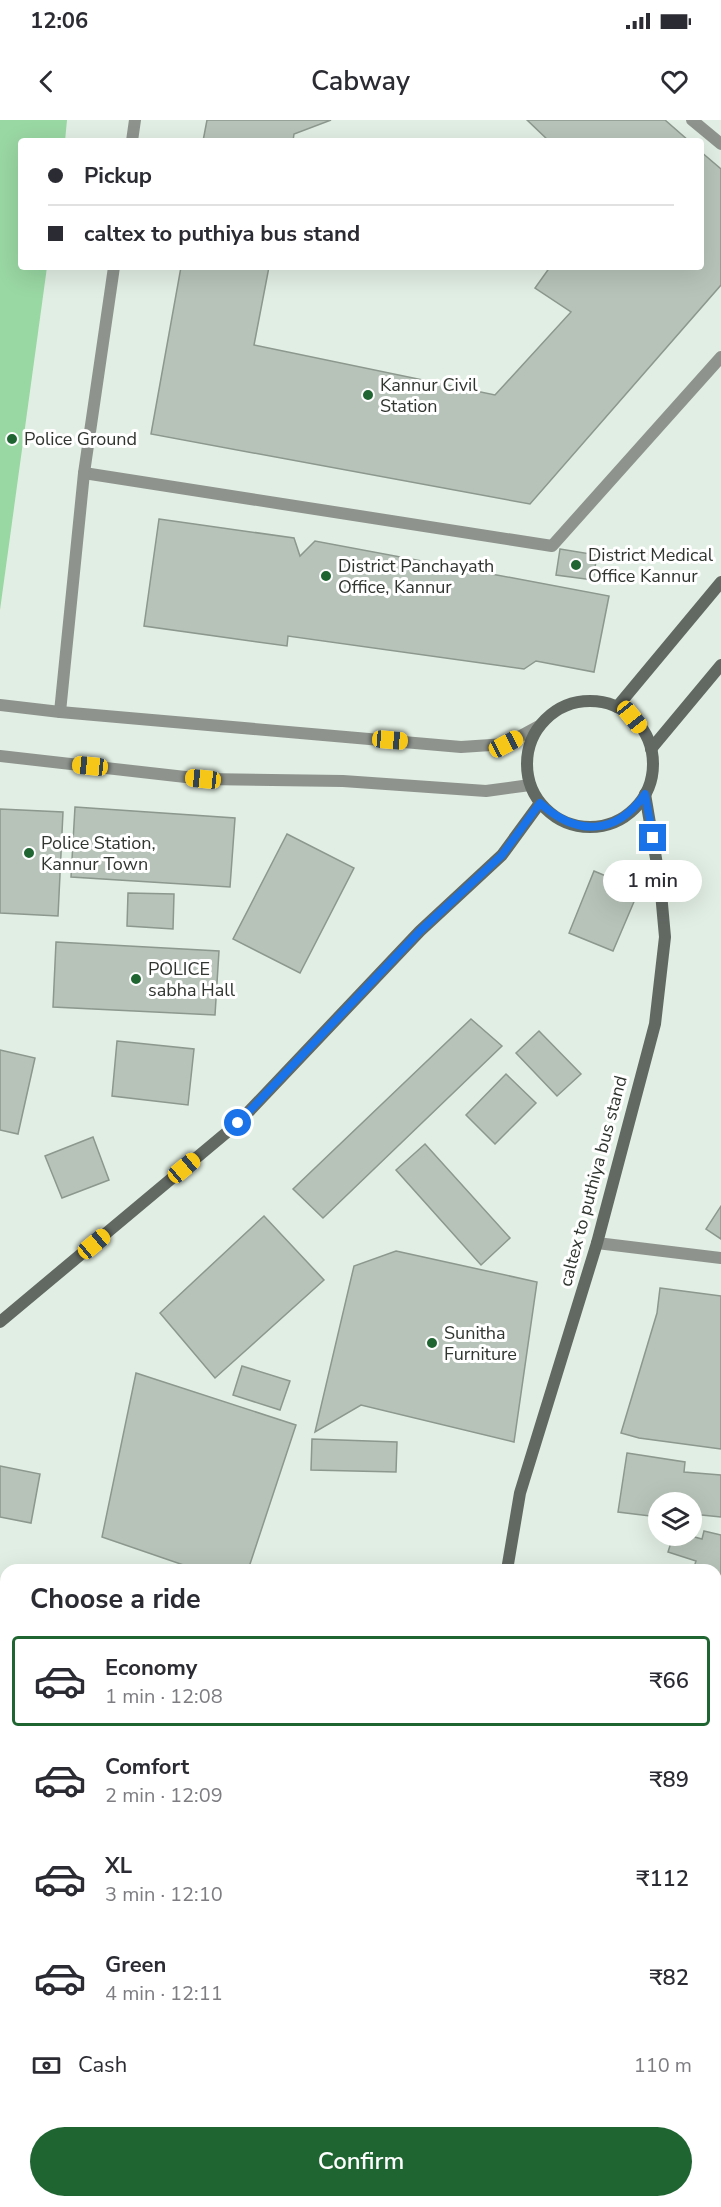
<!DOCTYPE html>
<meta charset="utf-8">
<style>
:root{--surface:#fff;--page:#f2f2f3;--text:#2b2b33;--muted:#7c7c81;--line:#e1e1e2;--accent:#1f6532}
body{margin:0;font-family:"Nunito Sans",sans-serif;background:var(--page);color:var(--text);height:100vh;display:flex;flex-direction:column;font-size:22px;white-space:nowrap}
*{box-sizing:border-box;margin:0}
p{font-size:20px;color:var(--muted)}
.icon{flex:none;width:33px;height:33px;fill:none;stroke:currentColor;stroke-width:2;stroke-linecap:round;stroke-linejoin:round}
.map{position:relative;flex:1;overflow:hidden}
.sheet{position:absolute;left:0px;top:1444px;width:722px;height:644px;display:flex;flex-direction:column;background:var(--surface);border-radius:18px 18px 0 0;box-shadow:0 6px 24px #0002}
.sheet>*{flex:none}
.top-card{position:absolute;left:18px;top:18px;width:686px;height:132px;border-radius:6px;box-shadow:0 6px 24px #0002;display:grid;align-content:center;height:132px;padding:0 30px;background:var(--surface)}
.fabs{position:absolute;left:648px;top:1372px;display:grid;gap:12px}
.fabs a{display:grid;place-items:center;width:54px;height:54px;border-radius:50%;background:var(--surface);box-shadow:0 6px 24px #0002;font-size:30px}
.end{position:absolute;width:27px;height:27px;margin:-14px;border:8px solid #1a73e8;background:#fff;box-shadow:0 0 0 3px #fff}
.from{border-radius:50%}
.bubble{position:absolute;height:42px;border-radius:21px;background:var(--surface);box-shadow:0 6px 24px #0002;font-size:20px;font-weight:600;line-height:42px;text-align:center}
.car{position:absolute;width:18px;height:36px;margin:-18px -9px;border-radius:8px;box-shadow:0 0 4px 2px #0007;background:linear-gradient(#f5c518 24%,#345 0 40%,#f5c518 0 76%,#345 0 86%,#f5c518 0)}
.top-card b{display:flex;align-items:center;gap:21px;height:57px;font-size:22px}
.top-card b+b{border-top:2px solid var(--line)}
.top-card i{width:15px;height:15px;background:var(--text)}
ul{padding:0;list-style:none}
li{display:flex;align-items:center;gap:18px;height:90px;margin:0 12px 9px;padding:0 18px;border:3px solid transparent;border-radius:6px}
li div{flex:1}
li b{display:block;font-size:22px}
li em{font-style:normal;font-weight:600}
li.on{border-color:var(--accent)}
li>.icon{width:54px;height:54px;stroke-width:1.5}
h2{padding:0 30px;font-size:27px;line-height:72px}
.pay{display:flex;align-items:center;gap:15px;height:66px;padding:0 30px;font-size:22px}
.pay p{margin-inline-start:auto}
.cta{display:flex;gap:12px;margin-top:auto;padding:12px 30px}
.cta a{flex:1;height:69px;border-radius:36px;background:var(--accent);color:#fff;font-size:24px;font-weight:600;line-height:69px;text-align:center}
.status{display:flex;justify-content:space-between;align-items:center;height:42px;padding:0 30px;background:var(--surface);direction:ltr}
.status svg{height:16px;fill:currentColor}
header{display:flex;justify-content:space-between;align-items:center;height:78px;padding:0 30px;background:var(--surface);font-size:27px;font-weight:600}
.map>svg:first-child{display:block}
</style>
<div class="status"><b>12:06</b><svg viewBox="0 0 49 12"><path d="M0 12V9h3v3zM5 12V6h3v6zM10 12V3h3v9zM15 12V0h3v12zM26 1h20v11H26zM47 4h2v5h-2z"/></svg></div>
<header><svg class="icon" aria-label="back" viewBox="0 0 24 24"><path d="M15 5l-7 7 7 7"/></svg>Cabway<svg class="icon" aria-label="heart" viewBox="0 0 24 24"><path d="M12 20l-8-8c-3-5 5-10 8-4 3-6 11-1 8 4z"/></svg></header>
<div class="map">
<svg width="721" height="2087" viewBox="0 0 721 2087">
<rect width="100%" height="100%" fill="#e1eee3"/>
<!-- green -->
<path fill="#99d7a3" d="M0 0H67L65 21H21V147H47L0 490Z"/>
<!-- building -->
<g fill="#b7c3b9" stroke="#8c978d" stroke-width="1.5">
<path d="M207 0H331L294 14 293 21H203Z"/>
<path d="M527 0H665L689 21H549Z"/>
<path d="M700 31 721 49V165L530 384 151 314 181 147H269L254 225 495 275 571 192 535 168 550 147H700Z"/>
<path d="M159 399 294 418 300 436 315 421 609 476 594 552 536 541 524 549 288 516 287 526 144 506Z"/>
<path d="M560 429 597 435 593 460 556 455Z"/>
<path d="M75 687 235 698 230 767 71 757Z"/>
<path d="M0 689 63 692 58 796 0 793Z"/>
<path d="M287 714 354 748 300 853 233 819Z"/>
<path d="M594 751 639 770 613 831 569 813Z"/>
<path d="M128 773 174 774 173 809 127 806Z"/>
<path d="M56 822 219 831 215 895 53 887Z"/>
<path d="M471 899 502 926 323 1098 293 1069Z"/>
<path d="M539 911 581 954 557 976 516 933Z"/>
<path d="M117 921 194 929 188 985 112 976Z"/>
<path d="M0 930 35 938 18 1014 0 1010Z"/>
<path d="M506 954 536 983 495 1024 466 995Z"/>
<path d="M93 1017 109 1060 62 1078 45 1036Z"/>
<path d="M425 1024 510 1118 481 1145 396 1050Z"/>
<path d="M721 1086V1119L706 1109Z"/>
<path d="M264 1096 324 1160 215 1258 160 1193Z"/>
<path d="M396 1131 537 1162 514 1322 361 1285 315 1312 354 1146Z"/>
<path d="M660 1168 721 1176V1329L639 1318 621 1313 657 1193Z"/>
<path d="M242 1246 290 1261 280 1290 233 1275Z"/>
<path d="M136 1253 296 1305 248 1450H198L102 1417Z"/>
<path d="M312 1319 397 1322 396 1352 311 1350Z"/>
<path d="M627 1333 685 1342 684 1352 721 1355V1397L692 1394V1383H658V1397L618 1392Z"/>
<path d="M0 1346 40 1354 31 1403 0 1397Z"/>
<path d="M704 1411 721 1415V1477L716 1475V1450H693L696 1441 668 1432 673 1416H691L702 1419Z"/>
<path d="M3 1597H6V1704H5Z"/>
<path d="M716 1758 721 1759V1816H716Z"/>
<path d="M0 1763 6 1764V2056L0 2055Z"/>
<path d="M721 1885V1983H716V1886Z"/>
<path d="M82 2082H140L139 2087H110Z"/>
</g>
<g fill="none" stroke-linecap="round" stroke-linejoin="round">
<!-- service -->
<path stroke="#8e938e" stroke-width="12" d="M84 353 552 426 721 237"/>
<!-- minor -->
<g stroke="#8e938e" stroke-width="12">
<path d="M692 0 721 24"/>
<path d="M132 21 135 0"/>
<path d="M60 592 84 353 114 147"/>
<path d="M597 1123 721 1138"/>
<path d="M716 1504H721"/>
<path d="M716 2051H721"/>
</g>
<!-- tertiary -->
<g stroke="#8e938e" stroke-width="12">
<path d="M0 585 60 592 461 627 506 624 539 606"/>
<path d="M0 636 203 659 343 661 486 671 530 665"/>
</g>
<!-- secondary -->
<g stroke="#626963" stroke-width="12">
<circle cx="590" cy="644" r="63"/>
<path d="M617 587 721 462"/>
<path d="M651 629 721 545"/>
<path d="M0 1202 238 1003 420 811 502 735 540 683"/>
<path d="M507 1450 520 1373 597 1123 655 904 665 817 660 762 645 674"/>
<path d="M430 2087V2082"/>
</g>
</g>
<g fill="none" stroke-linecap="round" stroke-linejoin="round">
<!-- route -->
<path stroke="#1a73e8" stroke-width="8" d="M238 1003 420 811 502 735 540 683C576 716 616 716 645 674L653 718"/>
</g>
<!-- markers -->
<g fill="#1f6532" stroke="#fff" stroke-width="2">
<circle cx="368" cy="275" r="6"/>
<circle cx="12" cy="319" r="6"/>
<circle cx="576" cy="445" r="6"/>
<circle cx="326" cy="456" r="6"/>
<circle cx="29" cy="733" r="6"/>
<circle cx="136" cy="859" r="6"/>
<circle cx="432" cy="1223" r="6"/>
</g>
<g text-anchor="middle" stroke-width="6" stroke-linejoin="round" paint-order="stroke">
<!-- poi labels -->
<g font-size="18" fill="#303530" stroke="#fff" text-anchor="start">
<text x="380" y="271">Kannur Civil<tspan x="380" dy="21">Station</tspan></text>
<text x="24" y="325">Police Ground</text>
<text x="588" y="441">District Medical<tspan x="588" dy="21">Office Kannur</tspan></text>
<text x="338" y="452">District Panchayath<tspan x="338" dy="21">Office, Kannur</tspan></text>
<text x="41" y="729">Police Station,<tspan x="41" dy="21">Kannur Town</tspan></text>
<text x="148" y="855">POLICE<tspan x="148" dy="21">sabha Hall</tspan></text>
<text x="444" y="1219">Sunitha<tspan x="444" dy="21">Furniture</tspan></text>
</g>
<!-- street labels -->
<g font-size="18" fill="#303530" stroke="#fff">
<text transform="translate(593 1061) rotate(-75)" y="6">caltex to puthiya bus stand</text>
</g>
</g>
</svg>
<div class="fabs">
<a><svg class="icon" aria-label="layers" viewBox="0 0 24 24"><path d="M12 4l9 5-9 5-9-5zM3 14l9 5 9-5"/></svg></a>
</div>
<i class="end from" style="left:238px;top:1003px"></i>
<i class="end" style="left:653px;top:718px"></i>
<div class="bubble" style="left:603px;top:740px;width:99px">1 min</div>
<i class="car" style="left:632px;top:597px;rotate:141deg"></i>
<i class="car" style="left:390px;top:620px;rotate:95deg"></i>
<i class="car" style="left:506px;top:624px;rotate:62deg"></i>
<i class="car" style="left:90px;top:646px;rotate:276deg"></i>
<i class="car" style="left:203px;top:659px;rotate:276deg"></i>
<i class="car" style="left:184px;top:1048px;rotate:50deg"></i>
<i class="car" style="left:94px;top:1124px;rotate:50deg"></i>
<div class="top-card">
<b><i class="from"></i>Pickup</b>
<b><i></i>caltex to puthiya bus stand</b>
</div>
<section class="sheet">
<h2>Choose a ride</h2>
<ul>
<li class="on"><svg class="icon" aria-label="car" viewBox="0 0 24 24"><path d="M5 17H2v-5l4-1 3-4h7l3 4 3 1v5h-3M9 17h6M6 11h13"/><circle cx="7" cy="17" r="2"/><circle cx="17" cy="17" r="2"/></svg><div><b>Economy</b><p>1 min · 12:08</p></div><em>₹66</em></li>
<li><svg class="icon" aria-label="car" viewBox="0 0 24 24"><path d="M5 17H2v-5l4-1 3-4h7l3 4 3 1v5h-3M9 17h6M6 11h13"/><circle cx="7" cy="17" r="2"/><circle cx="17" cy="17" r="2"/></svg><div><b>Comfort</b><p>2 min · 12:09</p></div><em>₹89</em></li>
<li><svg class="icon" aria-label="car" viewBox="0 0 24 24"><path d="M5 17H2v-5l4-1 3-4h7l3 4 3 1v5h-3M9 17h6M6 11h13"/><circle cx="7" cy="17" r="2"/><circle cx="17" cy="17" r="2"/></svg><div><b>XL</b><p>3 min · 12:10</p></div><em>₹112</em></li>
<li><svg class="icon" aria-label="car" viewBox="0 0 24 24"><path d="M5 17H2v-5l4-1 3-4h7l3 4 3 1v5h-3M9 17h6M6 11h13"/><circle cx="7" cy="17" r="2"/><circle cx="17" cy="17" r="2"/></svg><div><b>Green</b><p>4 min · 12:11</p></div><em>₹82</em></li>
</ul>
<div class="pay"><svg class="icon" aria-label="cash" viewBox="0 0 24 24"><path d="M3 7h18v10H3z"/><circle cx="12" cy="12" r="2"/></svg>Cash<p>110 m</p></div>
<div class="cta"><a>Confirm</a></div>
</section>
</div>
